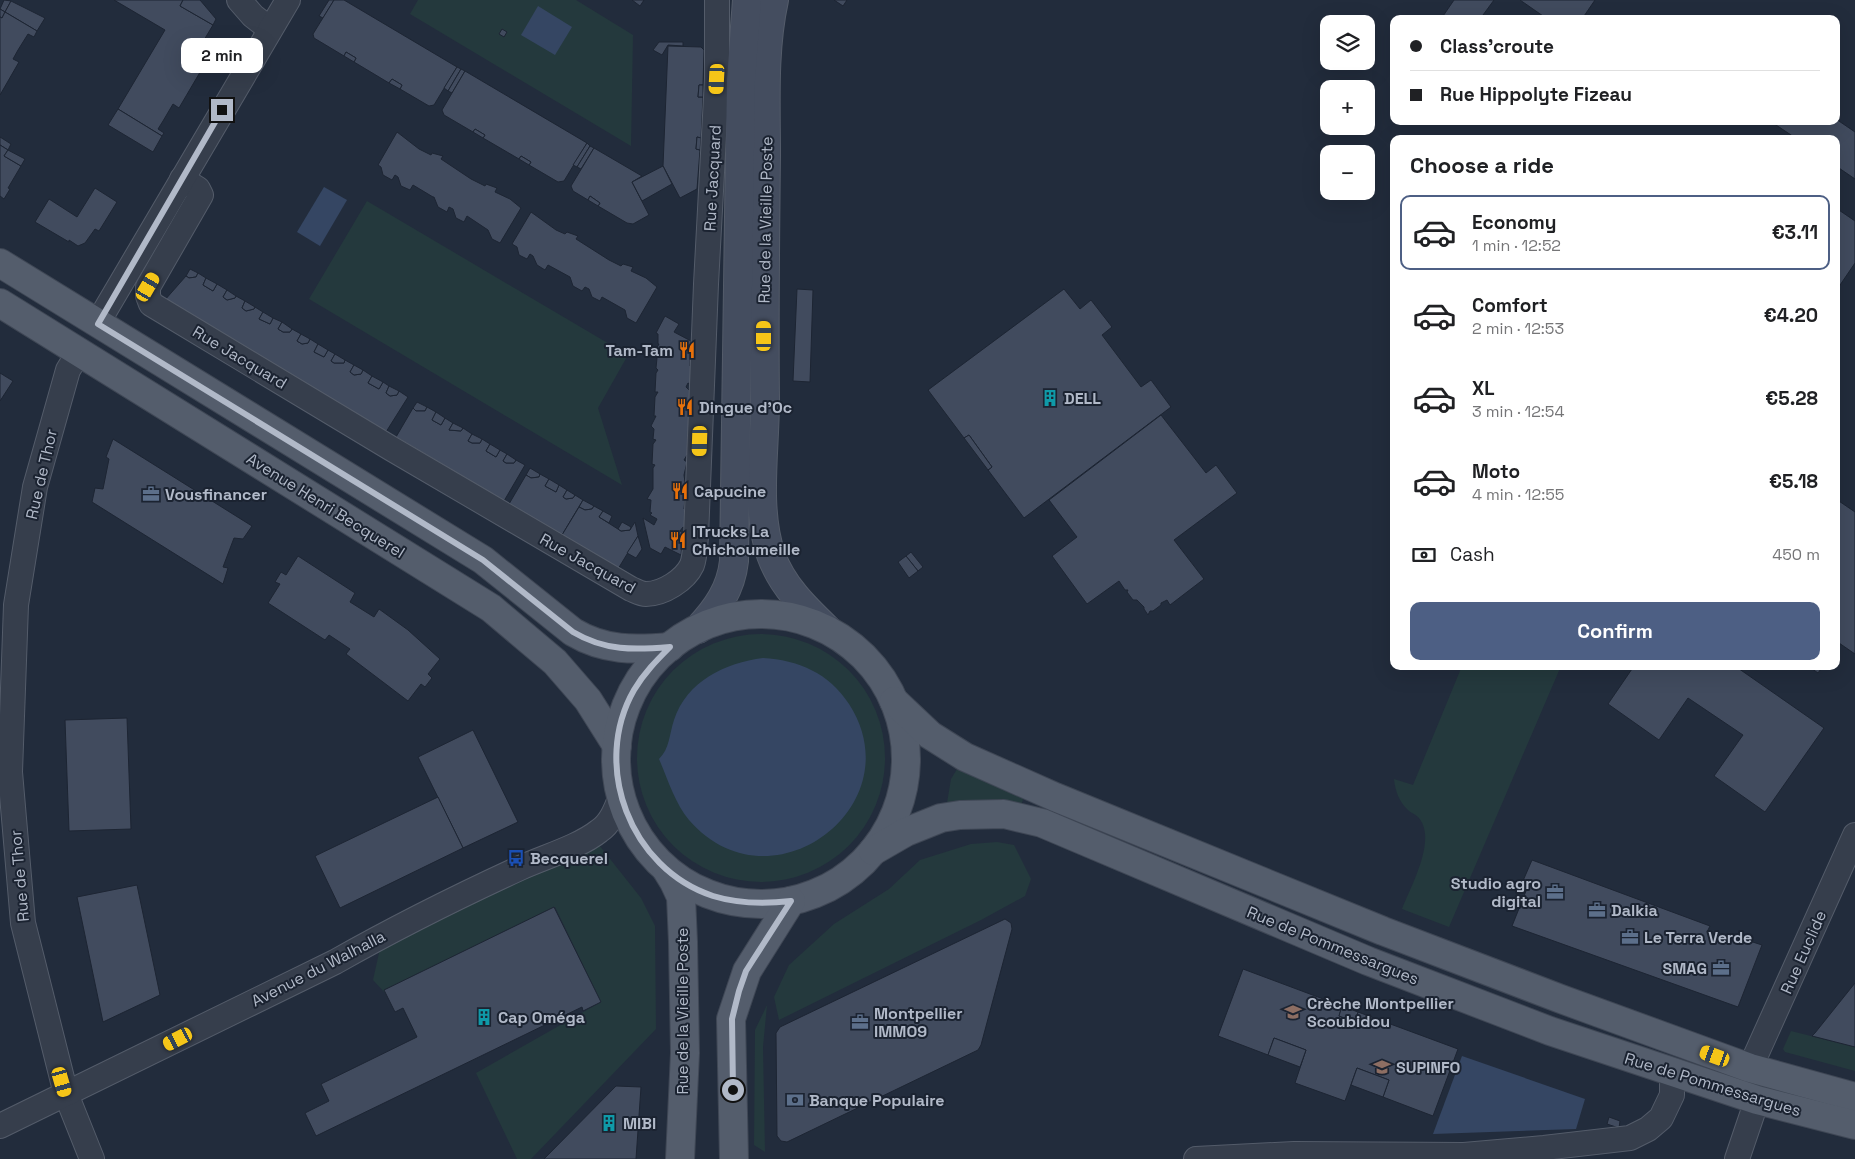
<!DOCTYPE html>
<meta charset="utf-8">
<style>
:root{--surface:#fff;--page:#f6f6f6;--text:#202124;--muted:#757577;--line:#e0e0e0;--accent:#4d5f84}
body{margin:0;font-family:"Space Grotesk",sans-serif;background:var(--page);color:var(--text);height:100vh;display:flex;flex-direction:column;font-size:19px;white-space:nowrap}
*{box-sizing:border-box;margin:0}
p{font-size:16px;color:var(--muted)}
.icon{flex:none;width:28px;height:28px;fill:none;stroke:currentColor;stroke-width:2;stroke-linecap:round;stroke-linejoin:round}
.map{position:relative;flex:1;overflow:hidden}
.panel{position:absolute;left:1390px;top:135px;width:450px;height:535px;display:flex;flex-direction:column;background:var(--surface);border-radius:10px;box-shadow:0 5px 20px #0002}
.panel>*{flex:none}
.guide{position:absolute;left:1390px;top:15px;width:450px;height:110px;border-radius:10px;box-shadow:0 5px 20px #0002;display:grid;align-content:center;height:110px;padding:0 20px;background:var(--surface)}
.controls{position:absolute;left:1320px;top:15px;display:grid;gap:10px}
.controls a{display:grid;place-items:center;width:55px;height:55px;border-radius:10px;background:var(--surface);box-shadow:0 5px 20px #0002;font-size:25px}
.end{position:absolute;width:22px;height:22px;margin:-11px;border:6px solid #b1b9c8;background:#111;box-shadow:0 0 0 2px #111}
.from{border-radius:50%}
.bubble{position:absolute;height:35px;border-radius:10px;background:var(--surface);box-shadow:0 5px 20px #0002;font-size:16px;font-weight:700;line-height:35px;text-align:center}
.car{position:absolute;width:15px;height:30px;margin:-15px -8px;border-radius:6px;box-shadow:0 0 4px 1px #0007;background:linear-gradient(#f5c518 24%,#345 0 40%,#f5c518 0 76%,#345 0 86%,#f5c518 0)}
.guide b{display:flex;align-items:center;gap:18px;height:48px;font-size:19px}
.guide b+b{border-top:1px solid var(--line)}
.guide i{width:12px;height:12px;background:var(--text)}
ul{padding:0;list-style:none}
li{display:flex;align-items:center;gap:15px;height:75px;margin:0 10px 8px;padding:0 10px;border:2px solid transparent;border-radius:10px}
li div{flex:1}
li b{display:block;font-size:19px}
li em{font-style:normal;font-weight:700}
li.active{border-color:var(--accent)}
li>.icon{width:45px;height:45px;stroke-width:1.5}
h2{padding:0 20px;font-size:22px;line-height:60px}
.pay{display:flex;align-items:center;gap:12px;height:55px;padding:0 20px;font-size:19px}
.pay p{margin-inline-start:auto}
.cta{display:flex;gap:10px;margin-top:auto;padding:10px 20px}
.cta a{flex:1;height:58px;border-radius:10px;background:var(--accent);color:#fff;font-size:20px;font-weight:700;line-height:58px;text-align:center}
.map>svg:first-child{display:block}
</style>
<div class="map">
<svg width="1855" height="1159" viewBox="0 0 1855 1159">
<rect width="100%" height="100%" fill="#222c3c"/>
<!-- green -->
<g fill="#24393d">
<path d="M418 0H576L633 35 631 146 410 14Z"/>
<path d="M367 201 628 355 598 408 622 485 309 299Z"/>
<circle cx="761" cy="758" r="124"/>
<path d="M1462 666H1561L1449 927 1402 909C1411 886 1438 838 1418 817 1415 814 1411 813 1408 810 1399 802 1395 790 1394 779L1413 785Z"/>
<path d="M959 766 1024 796 1021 806 990 801 947 803 951 779Z"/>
<path d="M997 842 1014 845 1031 879 1025 896 981 920 779 1020 774 997 789 965 834 924 889 889 920 860 971 844Z"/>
<path d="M599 845 641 898 655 926 656 1029 531 1159H517L476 1073 601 1002 555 907 385 990 386 994 373 980 383 935Z"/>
<path d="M767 1005 763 1047 765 1152 754 1145 755 1030Z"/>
<path d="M1791 1031 1855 1047V1071L1785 1052 1783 1049Z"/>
</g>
<!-- water -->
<g fill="#354663">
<path d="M538 6 572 27 555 55 521 35Z"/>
<path d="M324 187 347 200 320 246 297 232Z"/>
<path d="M763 658C798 660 829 673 849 704 915 806 770 914 689 820 675 803 668 780 659 759 670 748 669 735 674 720 687 681 725 663 763 658Z"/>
<path d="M1462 1056 1585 1099 1576 1129 1433 1134Z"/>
</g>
<!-- building -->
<g fill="#414b5e" stroke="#1d2533">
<path d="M4 0 11 1 5 12 0 9Z"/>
<path d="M114 0H183L180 6 213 25 195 55 206 62 179 108 173 104 163 121 158 129 164 133 162 136 118 109 165 30Z"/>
<path d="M183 0H200L216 19 213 25 180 6Z"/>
<path d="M329 0H334L323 18 319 16Z"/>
<path d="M334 0H344L457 67 434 105 429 106 400 89 402 85 392 79 389 83 354 62 356 58 346 52 344 56 314 38 313 34Z"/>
<path d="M632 0H644L640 6Z"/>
<path d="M834 0H847L843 6Z"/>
<path d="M1454 0H1494L1483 15 1489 19H1441Z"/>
<path d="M1520 0H1595L1582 19H1541L1543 16Z"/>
<path d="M11 1 45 18 37 31 5 12Z"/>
<path d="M0 9 5 12 2 18 0 17Z"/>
<path d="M5 12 37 31 34 37 28 34 18 50 13 59 19 62 0 95V17L2 18Z"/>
<path d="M502 29 507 32 504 37 499 34Z"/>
<path d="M659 42H683V46L668 45 662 55 653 50Z"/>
<path d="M668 46 701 47 704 50 703 85H699L698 97H703L701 138 697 137 696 149 700 150 697 189 680 198 663 166Z"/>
<path d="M346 52 356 58 354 62 344 56Z"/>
<path d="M457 67 461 69 448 91 444 88Z"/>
<path d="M461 69 465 71 452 93 448 91Z"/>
<path d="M465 71 587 143 564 181 558 182 529 165 531 162 521 156 519 159 483 138 485 135 475 129 473 132 444 115 442 110Z"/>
<path d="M392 79 402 85 400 89 389 83Z"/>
<path d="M699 85H703V97H698Z"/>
<path d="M118 109 162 136 153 152 108 125Z"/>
<path d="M1836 119 1855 132V179L1836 166V139H1797L1773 123 1775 121H1836Z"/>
<path d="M475 129 485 135 483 138 473 132Z"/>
<path d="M397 132 419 149 431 155 432 153 443 156 441 159 471 179 485 186 486 184 497 188 495 192 510 199 521 208 500 243 492 239 488 230 467 216 464 222 456 218 453 209 449 207 447 212 438 207 434 197H433L413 185 410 190 401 186 398 177 395 175 392 180 383 175 381 167 378 165Z"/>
<path d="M0 137 11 144 8 150 0 145Z"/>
<path d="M697 137 701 138 700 150 696 149Z"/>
<path d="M587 143 590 146 577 167 573 165Z"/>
<path d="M0 145 8 150 4 156 21 166 8 188 10 189 4 199 0 196Z"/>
<path d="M590 146 594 148 581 169 577 167Z"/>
<path d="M594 148 642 176 632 182 649 215 633 224 627 223 598 206 600 203 590 196 588 200 573 191 571 186Z"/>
<path d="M8 150 25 159 21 166 4 156Z"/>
<path d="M521 156 531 162 529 165 519 159Z"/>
<path d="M663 166 672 184 642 201 632 182Z"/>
<path d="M95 188 117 202 99 231 95 229 85 243 78 246 69 240V242L35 222 49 199 77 217Z"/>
<path d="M590 196 600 203 598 206 588 200Z"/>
<path d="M1836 208 1855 221V263L1836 291Z"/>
<path d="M531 212 556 230 565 234 567 232 578 236 576 239 609 260 621 266 623 264 633 267 631 271 646 278 657 287 636 323 627 318 625 310 602 297 600 301 592 297 589 289 585 287 582 291 573 286 570 277 548 265 545 270 537 265 533 256 530 254 527 259 519 255 517 247 512 244Z"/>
<path d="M190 269 198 273 196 277 189 278 186 276Z"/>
<path d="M198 273 206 278 203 285 213 291 217 284 227 290 223 297 227 300 235 298 236 296 245 301 242 308 246 311 254 309 255 307 263 312 259 319 270 324 273 318 282 322 278 329 283 332H290L292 329 301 334 297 341 302 344 308 343 310 339 318 344 314 352 324 357 328 350 335 354 331 361 334 363H344L345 360 354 365 350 372 354 375 361 374 363 370 372 376 368 383 379 389 383 382 389 386 386 393 390 396 397 395 399 391 408 397 386 432 164 301 186 276 189 278 196 277Z"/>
<path d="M206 278 217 284 213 291 203 285Z"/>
<path d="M797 289 813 290 810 382 793 381Z"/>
<path d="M1064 289 1080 309 1091 300 1112 327 1102 335 1141 387 1151 380 1171 407 1024 518 988 470 992 467 969 435 964 438 928 390Z"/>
<path d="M227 290 236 296 235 298 227 300 223 297Z"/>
<path d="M245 301 255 307 254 309 246 311 242 308Z"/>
<path d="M263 312 273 318 270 324 259 319Z"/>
<path d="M665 316 679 324 674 332 691 341 690 366 695 368 694 386 688 383 686 387 690 391 691 458 687 455 684 460 687 462 684 475 686 489 684 509 689 512 687 529 683 527 680 531 683 533 680 540 682 545 681 555 665 547 661 554 650 548 643 518 654 525 657 519 650 515 652 513 650 512 651 500 647 499 653 489V468L655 465 652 464 653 444 656 440 653 439 654 429 651 426 656 416H654L655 397 658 392H655L656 373 658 370 656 368 657 358 653 355 659 344H658V334L656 333Z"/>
<path d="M282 322 292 329 290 332H283L278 329Z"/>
<path d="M301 334 310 339 308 343 302 344 297 341Z"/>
<path d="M318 344 328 350 324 357 314 352Z"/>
<path d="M335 354 345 360 344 363H334L331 361Z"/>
<path d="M354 365 363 370 361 374 354 375 350 372Z"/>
<path d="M0 373 13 381 0 401Z"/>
<path d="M372 376 383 382 379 389 368 383Z"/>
<path d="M389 386 399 391 397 395 390 396 386 393Z"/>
<path d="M417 402 427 407 425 411H416L413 408Z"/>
<path d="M427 407 436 412 432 420 441 425 445 418 453 423 449 430 461 431 463 428 472 434 468 441 472 443H480L482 439 490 444 486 451 496 457 500 450 507 454 503 461 506 463H514L516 460 525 465 504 501 396 437 413 408 416 411H425Z"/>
<path d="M436 412 445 418 441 425 432 420Z"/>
<path d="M1161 415 1206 473 1216 465 1237 493 1174 540 1204 579 1170 605 1167 600 1161 603V605L1153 611H1150L1148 615 1144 609V607L1137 600H1133L1127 592 1128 590H1125L1119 581 1087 604 1052 556 1077 537 1049 500Z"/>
<path d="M453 423 463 428 461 431 449 430Z"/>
<path d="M472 434 482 439 480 443H472L468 441Z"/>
<path d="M969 435 992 467 988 470 964 438Z"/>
<path d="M113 439 252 526 243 539 234 538 223 567 228 568 223 584 92 502 95 488 103 489 109 459 106 457Z"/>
<path d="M490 444 500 450 496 457 486 451Z"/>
<path d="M507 454 516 460 514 463H506L503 461Z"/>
<path d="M530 468 540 474 539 477 531 478 526 475Z"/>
<path d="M540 474 549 479 545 486 556 492 559 485 567 490 563 497 566 499 573 498 575 495 583 500 562 535 509 504 526 475 531 478 539 477Z"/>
<path d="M549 479 559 485 556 492 545 486Z"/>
<path d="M567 490 575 495 573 498 566 499 563 497Z"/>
<path d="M1836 499 1855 512V654L1839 643 1836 647Z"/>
<path d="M583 500 594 506 592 509 585 510 579 507Z"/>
<path d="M594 506 603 511 599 517 621 531 630 530 635 522 638 536 618 569 562 535 579 507 585 510 592 509Z"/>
<path d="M603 511 612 516 609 523 599 517Z"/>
<path d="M622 522 631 527 630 530 621 531 618 529Z"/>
<path d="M638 536 642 549 636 558 627 553Z"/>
<path d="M911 552 923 567 918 571 906 556Z"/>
<path d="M298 556 355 593 350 602 374 617 379 609 408 630 440 659 428 674 432 678 425 687 421 684 408 701 346 654 350 649 329 635 325 640 268 603 280 584 275 582 281 572 286 575Z"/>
<path d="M906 556 918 571 909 578 898 562Z"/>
<path d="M1634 666H1735L1824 728 1765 812 1714 776 1743 735 1688 698 1659 740 1608 704Z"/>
<path d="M1808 666H1823L1818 673Z"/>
<path d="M127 718 131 829 69 831 65 720Z"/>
<path d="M473 730 518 822 463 848 418 757Z"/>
<path d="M438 797 463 848 340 908 315 856Z"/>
<path d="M1532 860 1710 926 1707 932 1725 941 1728 934 1762 945 1738 1007 1512 926 1526 891 1519 890Z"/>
<path d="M137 885 160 995 103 1022 77 897Z"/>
<path d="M554 907 601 1002 583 1011 582 1007 316 1136 305 1113 329 1101 321 1084 417 1037 403 1008 395 1012 384 990Z"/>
<path d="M1005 919 1011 923 1012 929 981 1045 978 1050 787 1142 781 1141 777 1136 776 1033 780 1027Z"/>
<path d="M1243 969 1342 1006 1339 1016 1355 1022 1358 1012 1458 1049 1433 1116 1383 1097 1389 1080 1357 1068 1345 1101 1295 1083 1306 1050 1274 1038 1268 1055 1218 1036Z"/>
<path d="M1855 983V1047L1812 1036 1815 1033Z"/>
<path d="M1342 1006 1358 1012 1355 1022 1339 1016Z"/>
<path d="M1274 1038 1306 1050 1300 1067 1268 1055Z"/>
<path d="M1357 1068 1389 1080 1383 1097 1351 1085Z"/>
<path d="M616 1086 641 1087 636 1159H544Z"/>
<path d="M1609 1117 1620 1121 1619 1128 1607 1124Z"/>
</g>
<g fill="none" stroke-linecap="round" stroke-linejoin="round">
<!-- street casing -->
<g stroke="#545c6a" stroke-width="26">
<g id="street">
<path d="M239 0 253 16 270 29"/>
<path d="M182 179 198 189 201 195 148 287V296L151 304 392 449 631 589C636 591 641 594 646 594 663 594 685 580 692 565 695 557 695 545 696 537L706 284 717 79V0"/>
<path d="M97 324 288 0"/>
<path d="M79 352 68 370 35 487 16 605 10 772 23 923 66 1094 92 1159"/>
<path d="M1750 1068 1855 835"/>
<path d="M0 1126 335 962C395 928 457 897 520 868 544 857 579 847 599 831 611 823 616 809 621 796"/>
<path d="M1196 1159 1294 1154 1464 1155 1544 1148 1630 1138 1648 1129 1661 1118 1672 1095V1073"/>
<path d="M1737 1159 1757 1100"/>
</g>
</g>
<!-- secondary casing -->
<g stroke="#545c6a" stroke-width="30">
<g id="secondary">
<path d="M774 0C763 50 766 104 766 155 765 237 764 319 765 401 765 450 755 508 771 555 782 586 805 608 828 630"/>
<path d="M698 629C717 609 731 589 734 561L741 80 747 0"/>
</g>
</g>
<!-- primary casing -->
<g stroke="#3f4755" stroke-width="30">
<g id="primary">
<path d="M0 263 483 560 573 632C605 651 634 650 670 647"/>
<path d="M0 303 491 608 555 662 588 700 617 746"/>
<circle cx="761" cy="759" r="145"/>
<path d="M894 701 930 735 965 757 1055 797 1383 931 1561 999 1750 1068 1855 1097"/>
<path d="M873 851 906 832 941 818 960 815 1004 814 1042 823 1368 961 1550 1031 1757 1100 1855 1125"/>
<path d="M666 869 674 882 681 897 683 942 685 1053 680 1159"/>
<path d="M734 1159 731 1019 747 971 791 901"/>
</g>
</g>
<!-- street -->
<use href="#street" stroke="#363e4c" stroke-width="24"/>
<!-- secondary -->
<use href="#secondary" stroke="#444d5f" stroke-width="28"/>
<!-- primary -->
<use href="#primary" stroke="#545d6c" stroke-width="28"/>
</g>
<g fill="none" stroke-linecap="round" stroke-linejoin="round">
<!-- route -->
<path stroke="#b1b9c8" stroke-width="6" d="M222 110 98 324 483 560 573 632C605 651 634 650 670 647 657 660 644 673 634 690 591 765 630 869 713 896 739 904 764 904 791 901L753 960 746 971 739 991 732 1019 733 1090"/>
</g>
<!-- icons -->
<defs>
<g id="restaurant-bare" transform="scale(1.35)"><path d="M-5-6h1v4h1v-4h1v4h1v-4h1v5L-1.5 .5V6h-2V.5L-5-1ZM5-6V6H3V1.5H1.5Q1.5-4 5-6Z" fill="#e8710a" stroke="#1b2331" stroke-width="2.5" paint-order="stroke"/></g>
<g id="building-bare" transform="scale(1.35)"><path d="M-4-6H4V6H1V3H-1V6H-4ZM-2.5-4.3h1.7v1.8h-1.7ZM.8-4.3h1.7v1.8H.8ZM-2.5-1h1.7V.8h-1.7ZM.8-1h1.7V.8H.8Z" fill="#0f9aa8" stroke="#1b2331" stroke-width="2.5" paint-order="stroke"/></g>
<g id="office-bare" transform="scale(1.35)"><path d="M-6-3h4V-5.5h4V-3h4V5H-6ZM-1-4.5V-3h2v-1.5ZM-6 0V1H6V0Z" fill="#5c6f8a" stroke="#1b2331" stroke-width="2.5" paint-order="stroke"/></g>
<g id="bus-bare" transform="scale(1.35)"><path d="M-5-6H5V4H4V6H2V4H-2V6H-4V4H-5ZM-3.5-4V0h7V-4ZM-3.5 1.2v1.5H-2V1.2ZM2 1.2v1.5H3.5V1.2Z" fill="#1a4fb4" stroke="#1b2331" stroke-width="2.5" paint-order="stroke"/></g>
<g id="school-bare" transform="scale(1.35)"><path d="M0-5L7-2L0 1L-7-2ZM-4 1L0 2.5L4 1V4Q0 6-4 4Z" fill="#8d6e63" stroke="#1b2331" stroke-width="2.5" paint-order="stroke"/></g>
<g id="university-bare" transform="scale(1.35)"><path d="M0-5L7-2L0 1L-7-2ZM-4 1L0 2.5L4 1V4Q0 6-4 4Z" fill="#8d6e63" stroke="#1b2331" stroke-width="2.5" paint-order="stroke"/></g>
<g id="bank-bare" transform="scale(1.35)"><path d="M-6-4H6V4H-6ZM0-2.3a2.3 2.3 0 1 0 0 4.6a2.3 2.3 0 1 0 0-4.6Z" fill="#5c6f8a" stroke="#1b2331" stroke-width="2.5" paint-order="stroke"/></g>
</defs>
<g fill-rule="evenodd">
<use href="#restaurant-bare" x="687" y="350"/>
<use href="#building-bare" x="1050" y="398"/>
<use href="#restaurant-bare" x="685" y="407"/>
<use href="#restaurant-bare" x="680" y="491"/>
<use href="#office-bare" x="151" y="494"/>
<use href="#restaurant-bare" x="678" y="540"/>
<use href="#bus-bare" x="516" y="858"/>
<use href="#office-bare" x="1555" y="892"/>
<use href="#office-bare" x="1597" y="910"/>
<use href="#office-bare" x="1630" y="937"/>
<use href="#office-bare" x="1721" y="968"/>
<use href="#school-bare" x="1293" y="1012"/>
<use href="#building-bare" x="484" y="1017"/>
<use href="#office-bare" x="860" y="1022"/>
<use href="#university-bare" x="1382" y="1067"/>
<use href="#bank-bare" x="795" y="1100"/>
<use href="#building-bare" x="609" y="1123"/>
</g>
<g text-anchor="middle" stroke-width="4" stroke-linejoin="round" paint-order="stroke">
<!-- street labels -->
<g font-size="16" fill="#b1b9c8" stroke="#1b2331">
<text transform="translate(712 178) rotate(-87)" y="6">Rue Jacquard</text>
<text transform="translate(765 220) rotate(-89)" y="6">Rue de la Vieille Poste</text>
<text transform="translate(240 357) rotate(31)" y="6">Rue Jacquard</text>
<text transform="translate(41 474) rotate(-77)" y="6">Rue de Thor</text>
<text transform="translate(326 505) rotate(32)" y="6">Avenue Henri Becquerel</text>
<text transform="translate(588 563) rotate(29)" y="6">Rue Jacquard</text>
<text transform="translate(19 876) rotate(-95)" y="6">Rue de Thor</text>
<text transform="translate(1333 945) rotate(22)" y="6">Rue de Pommessargues</text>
<text transform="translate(1803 952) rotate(-66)" y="6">Rue Euclide</text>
<text transform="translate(318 968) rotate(-27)" y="6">Avenue du Walhalla</text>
<text transform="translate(682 1011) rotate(-90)" y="6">Rue de la Vieille Poste</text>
<text transform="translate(1713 1084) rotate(17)" y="6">Rue de Pommessargues</text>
</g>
<!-- poi labels -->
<g font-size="16" font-weight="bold" fill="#b1b9c8" stroke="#1b2331" text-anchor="start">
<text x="673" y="356" text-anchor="end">Tam-Tam</text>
<text x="1064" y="404">DELL</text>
<text x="699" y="413">Dingue d'Oc</text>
<text x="694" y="497">Capucine</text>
<text x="165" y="500">Vousfinancer</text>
<text x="692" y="537">ITrucks La<tspan x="692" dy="18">Chichoumeille</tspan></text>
<text x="530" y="864">Becquerel</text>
<text x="1541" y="889" text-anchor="end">Studio agro<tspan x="1541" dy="18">digital</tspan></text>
<text x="1611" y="916">Dalkia</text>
<text x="1644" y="943">Le Terra Verde</text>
<text x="1707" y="974" text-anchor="end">SMAG</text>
<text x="1307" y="1009">Crèche Montpellier<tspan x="1307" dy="18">Scoubidou</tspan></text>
<text x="874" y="1019">Montpellier<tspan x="874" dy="18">IMMO9</tspan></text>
<text x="498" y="1023">Cap Oméga</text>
<text x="1396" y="1073">SUPINFO</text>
<text x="809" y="1106">Banque Populaire</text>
<text x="623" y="1129">MIBI</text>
</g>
</g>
</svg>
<div class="controls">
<a><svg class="icon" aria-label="layers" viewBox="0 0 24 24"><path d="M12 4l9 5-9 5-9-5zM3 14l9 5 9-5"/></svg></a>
<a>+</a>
<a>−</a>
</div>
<i class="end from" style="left:733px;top:1090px"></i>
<i class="end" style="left:222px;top:110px"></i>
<div class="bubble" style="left:181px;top:38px;width:82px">2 min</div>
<i class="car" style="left:717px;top:79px;rotate:183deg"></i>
<i class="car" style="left:148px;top:287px;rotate:30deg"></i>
<i class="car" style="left:764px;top:336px;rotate:0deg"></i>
<i class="car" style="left:700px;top:441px;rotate:182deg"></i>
<i class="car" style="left:178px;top:1039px;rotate:243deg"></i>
<i class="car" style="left:1715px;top:1056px;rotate:290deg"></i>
<i class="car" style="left:62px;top:1082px;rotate:164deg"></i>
<div class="guide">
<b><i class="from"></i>Class'croute</b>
<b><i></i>Rue Hippolyte Fizeau</b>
</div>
<section class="panel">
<h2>Choose a ride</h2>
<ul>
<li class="active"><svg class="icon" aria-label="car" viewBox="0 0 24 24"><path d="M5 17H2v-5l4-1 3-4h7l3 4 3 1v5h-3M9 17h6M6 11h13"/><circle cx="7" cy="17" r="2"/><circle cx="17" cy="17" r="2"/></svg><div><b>Economy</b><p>1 min · 12:52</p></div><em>€3.11</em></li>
<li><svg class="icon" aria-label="car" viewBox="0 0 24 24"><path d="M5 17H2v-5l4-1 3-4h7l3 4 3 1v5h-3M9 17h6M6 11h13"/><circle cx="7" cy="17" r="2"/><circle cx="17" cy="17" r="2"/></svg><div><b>Comfort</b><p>2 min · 12:53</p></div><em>€4.20</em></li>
<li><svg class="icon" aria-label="car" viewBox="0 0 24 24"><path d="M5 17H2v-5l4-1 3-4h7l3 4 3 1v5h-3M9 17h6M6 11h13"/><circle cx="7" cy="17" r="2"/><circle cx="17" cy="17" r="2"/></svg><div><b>XL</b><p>3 min · 12:54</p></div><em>€5.28</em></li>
<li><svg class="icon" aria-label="car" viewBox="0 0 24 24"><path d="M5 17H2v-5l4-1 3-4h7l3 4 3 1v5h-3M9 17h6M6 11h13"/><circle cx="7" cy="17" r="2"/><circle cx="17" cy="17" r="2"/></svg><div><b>Moto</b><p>4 min · 12:55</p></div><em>€5.18</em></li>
</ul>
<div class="pay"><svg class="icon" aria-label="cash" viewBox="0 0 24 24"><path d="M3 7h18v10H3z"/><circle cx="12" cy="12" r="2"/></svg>Cash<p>450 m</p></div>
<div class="cta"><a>Confirm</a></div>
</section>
</div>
